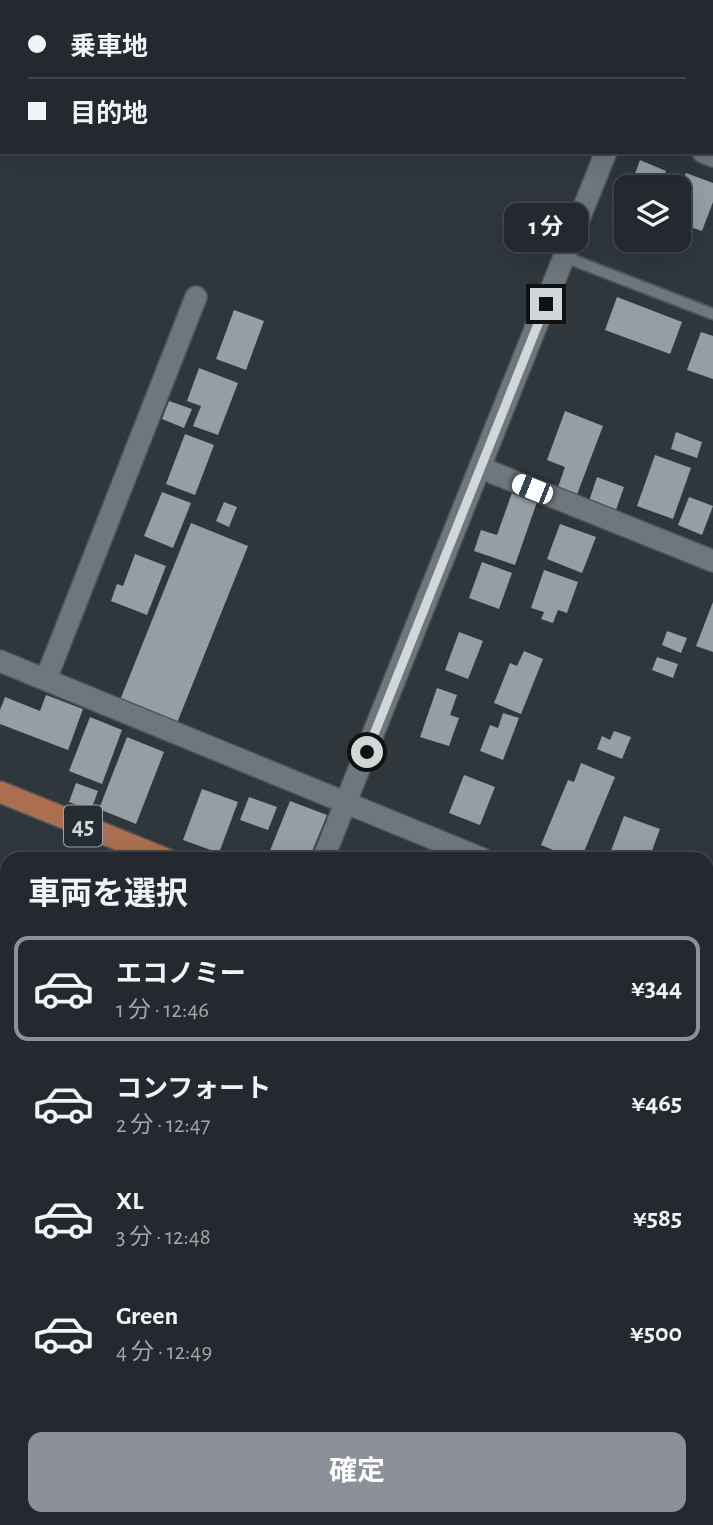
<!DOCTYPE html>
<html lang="ja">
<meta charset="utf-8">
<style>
:root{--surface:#23292e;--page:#2b3136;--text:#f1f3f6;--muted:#a3a6aa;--line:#40454a;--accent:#8c9099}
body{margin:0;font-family:"Alegreya Sans","Noto Sans JP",sans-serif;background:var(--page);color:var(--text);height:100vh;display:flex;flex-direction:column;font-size:26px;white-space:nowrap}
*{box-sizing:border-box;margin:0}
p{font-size:23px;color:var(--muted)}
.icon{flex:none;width:38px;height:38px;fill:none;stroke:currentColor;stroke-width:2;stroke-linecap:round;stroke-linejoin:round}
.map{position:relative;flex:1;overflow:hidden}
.sheet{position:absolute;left:0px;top:852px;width:714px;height:674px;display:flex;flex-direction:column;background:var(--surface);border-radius:21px 21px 0 0;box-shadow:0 7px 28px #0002,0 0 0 2px var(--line)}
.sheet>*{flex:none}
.banner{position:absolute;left:0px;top:0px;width:714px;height:154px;box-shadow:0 7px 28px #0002,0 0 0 2px var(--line);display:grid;align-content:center;height:154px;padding:0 28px;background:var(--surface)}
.fabs{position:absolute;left:614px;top:175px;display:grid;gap:14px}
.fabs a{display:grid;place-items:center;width:77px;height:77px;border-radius:14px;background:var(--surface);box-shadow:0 7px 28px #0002,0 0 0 2px var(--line);font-size:35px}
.end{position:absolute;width:32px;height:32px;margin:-16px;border:9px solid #d1d6d9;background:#111;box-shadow:0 0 0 4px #111}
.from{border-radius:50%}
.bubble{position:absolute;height:49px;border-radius:14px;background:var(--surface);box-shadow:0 7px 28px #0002,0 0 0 2px var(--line);font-size:23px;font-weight:700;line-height:49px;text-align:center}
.car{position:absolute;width:21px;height:42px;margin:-21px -10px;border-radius:9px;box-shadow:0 0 5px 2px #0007;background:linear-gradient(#fff 24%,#345 0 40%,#fff 0 76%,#345 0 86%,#fff 0)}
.banner b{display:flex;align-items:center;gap:24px;height:66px;font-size:26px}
.banner b+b{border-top:2px solid var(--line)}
.banner i{width:18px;height:18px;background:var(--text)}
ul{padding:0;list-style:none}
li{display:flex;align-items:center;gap:21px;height:105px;margin:0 14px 10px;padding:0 14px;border:4px solid transparent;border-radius:14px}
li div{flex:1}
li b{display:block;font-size:26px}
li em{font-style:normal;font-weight:700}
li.on{border-color:var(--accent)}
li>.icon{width:63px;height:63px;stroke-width:1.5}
h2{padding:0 28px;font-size:32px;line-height:84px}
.primary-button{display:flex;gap:14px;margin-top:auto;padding:14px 28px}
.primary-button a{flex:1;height:80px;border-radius:14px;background:var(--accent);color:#fff;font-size:28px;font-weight:700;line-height:80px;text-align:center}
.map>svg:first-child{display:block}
</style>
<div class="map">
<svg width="713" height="1525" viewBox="0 0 713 1525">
<rect width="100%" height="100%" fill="#2f373d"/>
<!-- building -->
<g fill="#949ea4">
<path d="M640 160 666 171 660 187H630Z"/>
<path d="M686 173 713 183V202L702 231 679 223V192Z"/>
<path d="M617 297 682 322 670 354 605 330Z"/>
<path d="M234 310 264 321 246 370 216 359Z"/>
<path d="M701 332 713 336V379L687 370Z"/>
<path d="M199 368 238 383 218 435 193 426 201 406 187 401Z"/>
<path d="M169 401 192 409 184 428 162 419Z"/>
<path d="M565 411 603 426 576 497 557 490 565 467 547 460Z"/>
<path d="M676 432 702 442 697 458 671 449Z"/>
<path d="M185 434 214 445 195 495 166 484Z"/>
<path d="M655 455 691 468 673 519 637 506Z"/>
<path d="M597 477 624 487 616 510 589 501Z"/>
<path d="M513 490 538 499 515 565 474 551 481 530 497 535Z"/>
<path d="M162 492 191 503 173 548 144 536Z"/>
<path d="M689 497 713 506 702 535 678 525Z"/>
<path d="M224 502 237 507 229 527 216 521Z"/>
<path d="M191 523 248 546 177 723 120 700Z"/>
<path d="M560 524 596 537 582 573 547 559Z"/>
<path d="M135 554 166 566 147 615 111 601 117 584 123 586Z"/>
<path d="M482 562 512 573 499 609 469 598Z"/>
<path d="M544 570 578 582 567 613 558 610 553 623 541 619 544 612 531 608Z"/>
<path d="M713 602V652L696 646Z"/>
<path d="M667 631 687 638 681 653 662 645Z"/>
<path d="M459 632 483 641 468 679 445 670Z"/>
<path d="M524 651 543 659 521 714 494 703 510 663 517 666Z"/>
<path d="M657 657 678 664 673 678 652 670Z"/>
<path d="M437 688 457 695 450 715 459 718 449 746 420 737Z"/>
<path d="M46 695 83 709 68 750 0 724V710L5 697 40 711Z"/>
<path d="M503 713 519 718 503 760 480 751 490 725 498 728Z"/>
<path d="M90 717 122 730 102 784 69 771Z"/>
<path d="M614 731 631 737 622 759 597 749 602 736 610 740Z"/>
<path d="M127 737 164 752 136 824 99 809Z"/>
<path d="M581 763 615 777 581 859H549L553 850 541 845 568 780 574 782Z"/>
<path d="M464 775 495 787 480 825 449 813Z"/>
<path d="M76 783 98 791 91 810 69 802Z"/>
<path d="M202 789 238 802 219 853 183 840Z"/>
<path d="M249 797 277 807 268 830 240 820Z"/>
<path d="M290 801 327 815 309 859 267 858Z"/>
<path d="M624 816 660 829 649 859H608Z"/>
<path d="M713 980V1010L707 1008V995Z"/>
<path d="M0 1390 7 1393V1415L0 1433Z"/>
<path d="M148 1519H186L184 1525H146Z"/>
<path d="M229 1519H272L270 1525H227Z"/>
<path d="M647 1519H664L673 1523 672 1525H645Z"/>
</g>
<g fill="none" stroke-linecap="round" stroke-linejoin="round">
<!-- service casing -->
<g stroke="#4f565a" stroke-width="14">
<g id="service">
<path d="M565 257 713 314"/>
<path d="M707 1257 713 1244"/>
</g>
</g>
<!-- minor casing -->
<g stroke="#4f565a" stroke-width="24">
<g id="minor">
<path d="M712 46H713"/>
<path d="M703 152 713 156"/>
<path d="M481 468 713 561"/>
<path d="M0 661 483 859"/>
<path d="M46 679 196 297"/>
<path d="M323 859 606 152"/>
<path d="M707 950 713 953"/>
<path d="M0 1302 7 1304"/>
<path d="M533 1519 548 1525"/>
<path d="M200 1525 203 1519"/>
</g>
</g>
<!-- primary casing -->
<g stroke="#4f565a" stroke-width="24">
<g id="primary">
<path d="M0 792 166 859"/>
<path d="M707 1076 713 1079"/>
</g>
</g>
<!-- service -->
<use href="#service" stroke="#6e777d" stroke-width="10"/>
<!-- minor -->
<use href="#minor" stroke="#6e777d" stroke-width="21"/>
<!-- primary -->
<use href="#primary" stroke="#ab6f50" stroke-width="21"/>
</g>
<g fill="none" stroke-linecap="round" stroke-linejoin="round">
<!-- route -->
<path stroke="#d1d6d9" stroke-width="9" d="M367 752 546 304"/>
</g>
<g text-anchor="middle" stroke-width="7" stroke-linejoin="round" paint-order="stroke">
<!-- shield labels -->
<rect fill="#252d32" stroke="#9da3a7" stroke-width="2" x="64" y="805.5" width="38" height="41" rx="5"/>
<g font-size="24" font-weight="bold" fill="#d1d6d9">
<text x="83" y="834">45</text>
</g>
</g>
</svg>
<div class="fabs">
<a><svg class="icon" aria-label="layers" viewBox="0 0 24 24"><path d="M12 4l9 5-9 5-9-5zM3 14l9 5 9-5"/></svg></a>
</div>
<i class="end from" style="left:367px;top:752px"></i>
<i class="end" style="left:546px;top:304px"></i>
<div class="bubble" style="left:504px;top:203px;width:84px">1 分</div>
<i class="car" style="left:532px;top:489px;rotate:292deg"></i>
<div class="banner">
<b><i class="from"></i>乗車地</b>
<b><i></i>目的地</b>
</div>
<section class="sheet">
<h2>車両を選択</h2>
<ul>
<li class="on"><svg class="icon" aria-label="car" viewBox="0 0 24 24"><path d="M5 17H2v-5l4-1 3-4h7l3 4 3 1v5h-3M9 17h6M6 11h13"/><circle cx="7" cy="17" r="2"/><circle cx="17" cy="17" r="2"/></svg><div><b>エコノミー</b><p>1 分 · 12:46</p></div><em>¥344</em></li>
<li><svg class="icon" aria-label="car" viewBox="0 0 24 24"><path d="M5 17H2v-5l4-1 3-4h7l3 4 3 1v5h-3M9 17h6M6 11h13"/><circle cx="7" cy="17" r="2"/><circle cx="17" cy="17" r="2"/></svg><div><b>コンフォート</b><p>2 分 · 12:47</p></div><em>¥465</em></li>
<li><svg class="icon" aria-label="car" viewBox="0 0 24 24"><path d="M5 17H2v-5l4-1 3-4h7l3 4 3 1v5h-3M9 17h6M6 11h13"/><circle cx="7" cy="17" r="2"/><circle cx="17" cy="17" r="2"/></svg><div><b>XL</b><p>3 分 · 12:48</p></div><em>¥585</em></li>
<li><svg class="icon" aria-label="car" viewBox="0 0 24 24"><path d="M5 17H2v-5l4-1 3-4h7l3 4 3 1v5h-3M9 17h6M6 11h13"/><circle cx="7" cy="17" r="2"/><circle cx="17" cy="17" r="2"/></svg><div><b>Green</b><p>4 分 · 12:49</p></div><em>¥500</em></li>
</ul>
<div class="primary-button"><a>確定</a></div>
</section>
</div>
